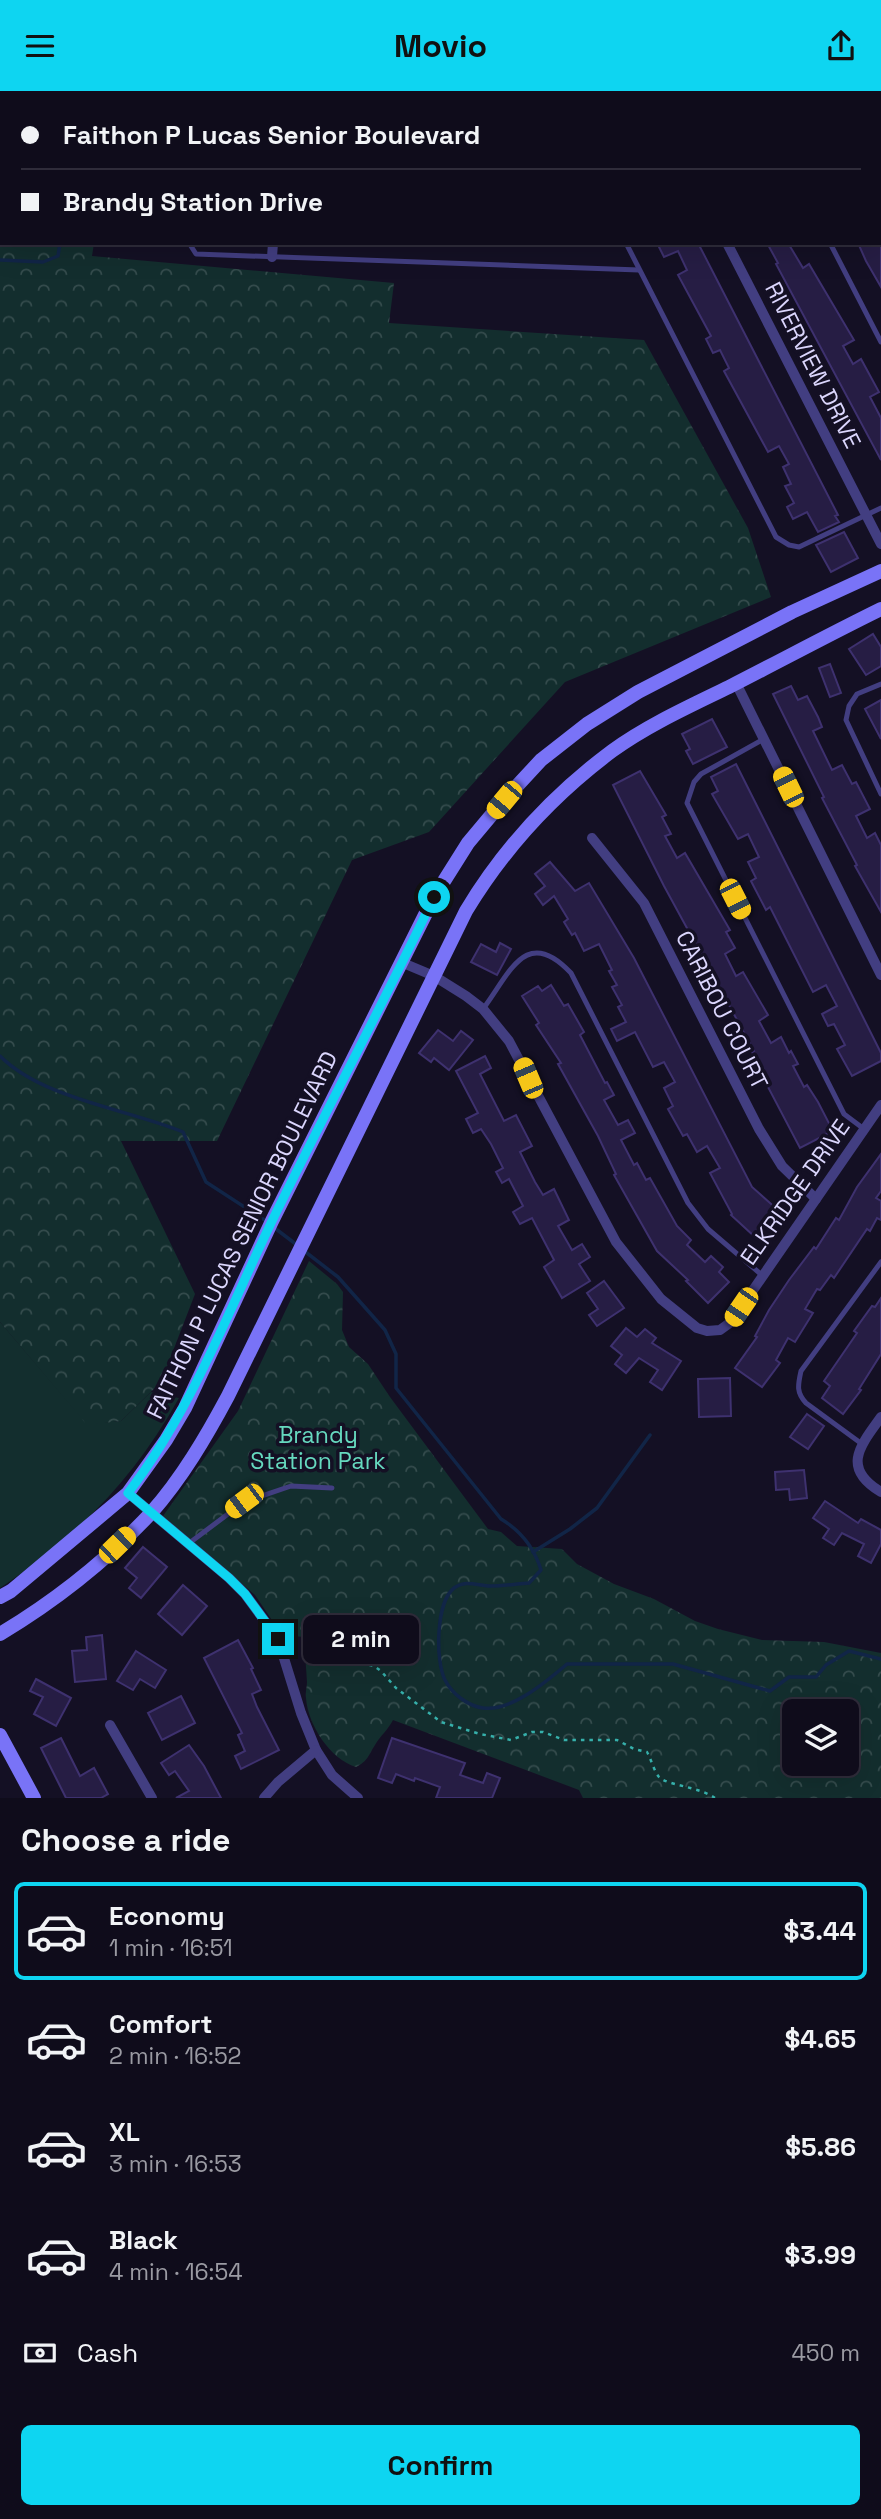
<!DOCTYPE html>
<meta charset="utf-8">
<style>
:root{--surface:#0f0c1b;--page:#1d1a28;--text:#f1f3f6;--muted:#9b9ba3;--line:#2f2c3a;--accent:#0ed5f1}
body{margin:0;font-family:"Space Grotesk",sans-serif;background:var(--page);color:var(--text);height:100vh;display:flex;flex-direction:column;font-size:26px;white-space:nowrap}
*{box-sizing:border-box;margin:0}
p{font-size:23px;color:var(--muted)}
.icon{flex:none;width:38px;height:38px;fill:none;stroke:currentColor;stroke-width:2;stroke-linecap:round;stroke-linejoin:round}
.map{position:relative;height:1707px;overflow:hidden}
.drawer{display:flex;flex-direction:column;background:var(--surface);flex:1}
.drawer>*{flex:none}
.banner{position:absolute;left:0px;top:0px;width:882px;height:154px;box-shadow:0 7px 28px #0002,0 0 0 2px var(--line);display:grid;align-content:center;height:154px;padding:0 21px;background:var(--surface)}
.buttons{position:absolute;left:782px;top:1608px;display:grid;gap:14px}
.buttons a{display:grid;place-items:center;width:77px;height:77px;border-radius:10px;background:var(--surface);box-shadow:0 7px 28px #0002,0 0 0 2px var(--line);font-size:35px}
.end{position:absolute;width:32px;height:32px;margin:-16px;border:9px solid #0ed5f1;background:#111;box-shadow:0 0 0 4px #111}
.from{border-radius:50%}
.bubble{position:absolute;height:49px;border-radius:10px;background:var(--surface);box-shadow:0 7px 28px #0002,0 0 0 2px var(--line);font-size:23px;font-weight:700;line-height:49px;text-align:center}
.car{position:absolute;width:21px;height:42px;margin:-21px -10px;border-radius:9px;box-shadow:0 0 5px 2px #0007;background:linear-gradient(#f5c518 24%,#345 0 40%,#f5c518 0 76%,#345 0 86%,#f5c518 0)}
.banner b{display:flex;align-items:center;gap:24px;height:66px;font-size:26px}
.banner b+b{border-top:2px solid var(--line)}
.banner i{width:18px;height:18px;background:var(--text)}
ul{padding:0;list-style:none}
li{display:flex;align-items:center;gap:21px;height:98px;margin:0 14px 10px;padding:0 7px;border:4px solid transparent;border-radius:10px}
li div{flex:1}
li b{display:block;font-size:26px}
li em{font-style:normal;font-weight:700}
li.current{border-color:var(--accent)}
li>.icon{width:63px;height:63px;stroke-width:1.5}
h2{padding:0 21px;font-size:32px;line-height:84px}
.pay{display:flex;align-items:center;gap:18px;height:77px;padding:0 21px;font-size:26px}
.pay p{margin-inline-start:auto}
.cta{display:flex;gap:14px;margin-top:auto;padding:14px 21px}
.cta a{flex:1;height:80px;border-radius:10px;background:var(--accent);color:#111;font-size:28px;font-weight:700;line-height:80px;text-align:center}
header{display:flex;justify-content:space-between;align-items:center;height:91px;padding:0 21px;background:var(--accent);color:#111;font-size:32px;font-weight:700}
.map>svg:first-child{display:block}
</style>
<header><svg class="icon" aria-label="menu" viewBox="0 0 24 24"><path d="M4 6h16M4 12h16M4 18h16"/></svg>Movio<svg class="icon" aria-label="share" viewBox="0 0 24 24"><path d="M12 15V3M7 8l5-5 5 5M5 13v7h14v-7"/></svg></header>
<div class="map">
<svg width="881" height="1707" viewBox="0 0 881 1707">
<defs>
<pattern id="forest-crowns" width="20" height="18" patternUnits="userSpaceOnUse" patternTransform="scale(1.75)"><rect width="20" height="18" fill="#132e2e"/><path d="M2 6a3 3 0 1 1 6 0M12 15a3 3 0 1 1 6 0" fill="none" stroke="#354c4d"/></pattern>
</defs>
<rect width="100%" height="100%" fill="#141024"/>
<!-- grass -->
<path fill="#132e2e" d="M0 1231 87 1333 121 1330 151 1301 179 1307C134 1388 77 1446 0 1497Z"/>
<!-- forest -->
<g fill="url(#forest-crowns)" fill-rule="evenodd">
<path d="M0 0H126L2 2V152H94L92 165 394 192 389 232 644 249 748 437 771 506 565 591 429 741 352 769 217 1050H121L195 1203 161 1291 121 1330 87 1334 0 1231Z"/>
<path d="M309 1170 337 1193 343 1201 342 1239 349 1256 368 1273 390 1306 488 1438 501 1441 517 1455 562 1458 577 1473 614 1493 654 1508 695 1530 718 1538 762 1549 824 1551 881 1562V1707H583L579 1699 393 1629C388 1639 380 1645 375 1654 368 1665 368 1670 356 1676 330 1668 308 1634 306 1607 305 1602 307 1596 307 1591 306 1576 305 1561 304 1546L282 1544 255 1504 163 1425 238 1320ZM794 1620H847V1673H794Z"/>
</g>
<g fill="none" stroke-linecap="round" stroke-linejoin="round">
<!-- stream -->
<g stroke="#112547" stroke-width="3.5">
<path d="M0 110 2 111"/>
<path d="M0 169 43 171 58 165 60 152"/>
<path d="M0 965C43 1008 127 1018 183 1041L206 1091 266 1130"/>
<path d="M272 1135 297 1154"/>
<path d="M303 1159 338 1186 385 1239 396 1263V1297L501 1428C521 1440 534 1456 541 1479L529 1492C516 1493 503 1495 491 1495 478 1495 466 1488 454 1497 436 1511 435 1569 445 1589 452 1603 468 1615 483 1617 511 1621 547 1590 567 1573H673L770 1600 789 1586H816L826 1574 849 1560 881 1568"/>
<path d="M533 1461 570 1438 597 1417 650 1344"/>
</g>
</g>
<!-- building -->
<g fill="#261d44" stroke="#3e316f" stroke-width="2">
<path d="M657 152H698L838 424 835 425 839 431 818 441 807 421 793 428 787 416 794 412 785 395 791 393 783 376 789 373 779 355 768 361 724 280 729 277 720 259 713 262 706 248 711 245 678 184 687 179 678 160 664 166Z"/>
<path d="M767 152H788L803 177 809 173 854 249 843 255 853 273 861 268 879 301 870 306 881 327V369L776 173 778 172Z"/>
<path d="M858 152H881V196L866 170Z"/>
<path d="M844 441 858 467 831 481 816 454Z"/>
<path d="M873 543 881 556V575L866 584 849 558Z"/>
<path d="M830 573 841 602 830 606 819 577Z"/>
<path d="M791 595 798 609 807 605 818 626 822 636 813 640 832 679 842 674 852 693 856 691 870 718 856 725 867 747 875 742 881 754V821L855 775 857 774 822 707 824 706 773 603Z"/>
<path d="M881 609V648L865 618Z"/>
<path d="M712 628 727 656 693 673 686 660 690 658 682 643Z"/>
<path d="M736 673 881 962V970L852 985 837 958 845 954 834 933 828 935 822 923 837 915 826 894 813 901 770 816 766 819 751 790 756 787 748 771 759 766 748 743 738 748 712 703 718 700 711 686Z"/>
<path d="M640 680 666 724 662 726 671 743 665 745 677 767 685 762 730 839 726 841 735 857 725 863 736 885 743 881 768 924 759 930 771 952 781 946 789 962 791 960 798 973 793 975 804 996 807 994 818 1011 833 1040 800 1057 768 996 769 995 752 961 754 960 664 795 613 694Z"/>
<path d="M550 771 575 800 589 792 634 867 752 1096 779 1120 755 1146 731 1124 732 1123 710 1082 720 1077 707 1055 697 1061 687 1043 683 1045 668 1018 673 1015 664 997 675 991 664 971 653 976 635 941 617 950 611 938 626 931 618 916 622 914 612 896 617 894 609 880 612 879 599 853 584 860 575 842 572 844 564 831 568 828 554 805 543 814 535 803 545 795 535 783Z"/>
<path d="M500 852 511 858 497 884 471 871 481 853 496 861Z"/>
<path d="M551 894 564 915 568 913 584 941 580 944 605 992 607 991 614 1004 604 1009 618 1034 628 1029 635 1042 621 1049 634 1074 637 1072 646 1089 650 1087 677 1135 691 1149 687 1154 705 1171 711 1165 723 1176 719 1181 729 1191 708 1212 686 1190 688 1189 657 1160 614 1084 616 1083 598 1045 558 973 561 972 536 934 539 932 522 905 538 895 542 900Z"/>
<path d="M438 939 453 950 461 940 473 949 449 979 434 967 431 971 419 962Z"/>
<path d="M485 965 491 977 480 983 504 1030 516 1024 532 1055 520 1061 535 1091 543 1104 554 1098 569 1129 558 1135 572 1159 582 1153 590 1166 579 1173 590 1190 562 1207 544 1176 554 1169 532 1127 520 1133 513 1121 523 1115 509 1088 502 1092 496 1081 503 1077 491 1053 481 1038 473 1042 466 1028 478 1022 456 980Z"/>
<path d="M881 1063V1100L876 1107 881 1110V1129L877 1127 870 1140 867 1138 834 1187 831 1184 820 1199 817 1198 805 1218 813 1222 795 1251 788 1247 776 1269 780 1272 762 1296 735 1277 757 1246 755 1245 769 1219 789 1189 814 1156 816 1158 836 1127 839 1129 857 1096Z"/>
<path d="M604 1190 624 1217 597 1235 589 1224 598 1218 587 1202Z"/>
<path d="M881 1207V1263L859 1298 861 1299 843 1323 822 1307 830 1295 824 1290 857 1242 854 1240 872 1215 875 1216Z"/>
<path d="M626 1237 637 1246 645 1238 656 1247 652 1252 681 1270 662 1299 650 1291 658 1279 639 1267 626 1282 615 1273 622 1264 611 1255Z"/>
<path d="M730 1287 731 1325 699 1326 698 1288Z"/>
<path d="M807 1323 824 1335 808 1358 790 1346Z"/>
<path d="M804 1379 807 1407 790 1409 789 1398 776 1399 775 1381Z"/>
<path d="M825 1410 858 1432 861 1428 881 1439V1453L871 1472 858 1465 864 1453 842 1442 834 1454 823 1447 829 1438 813 1427Z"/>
<path d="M143 1456 167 1476 141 1507 129 1497 137 1487 125 1477Z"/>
<path d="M183 1494 207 1515 182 1544 158 1523Z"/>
<path d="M102 1544 106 1588 75 1591 72 1560 87 1559 86 1546Z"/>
<path d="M238 1549 253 1577 251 1578 261 1599 252 1603 257 1616 279 1659 241 1678 235 1665 245 1660 238 1644 242 1642 204 1567Z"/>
<path d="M136 1560 166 1579 155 1597 140 1588 133 1599 117 1590Z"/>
<path d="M36 1588 71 1607 56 1635 34 1623 43 1606 30 1600Z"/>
<path d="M181 1605 195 1632 162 1649 148 1622Z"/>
<path d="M61 1647 80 1685 94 1677 108 1703 101 1707H66L41 1657Z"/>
<path d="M392 1647 465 1672 460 1684 483 1692 487 1682 500 1687 492 1707H436L440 1696 415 1687 414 1690 396 1683 392 1692 378 1687Z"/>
<path d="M189 1654 204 1675 221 1707H176L189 1700 175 1680 169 1684 161 1672Z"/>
</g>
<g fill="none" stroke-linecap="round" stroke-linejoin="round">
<!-- path -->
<path stroke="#36b0ab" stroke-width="2.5" stroke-dasharray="3.5 5" stroke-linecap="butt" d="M294 1564 319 1567 336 1565 374 1575 381 1580 396 1597 441 1631 480 1643 511 1649 532 1641H543L564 1649H617L634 1658 647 1661C651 1668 654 1680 659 1686 666 1694 700 1696 715 1707"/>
<!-- lane -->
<g stroke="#423e81" stroke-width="5">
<path d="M751 0 752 2"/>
<path d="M191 2V0"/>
<path d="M868 2 872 0"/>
<path d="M189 152 196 163 639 179"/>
<path d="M626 152 776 446 789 454 799 456 881 417"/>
<path d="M830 152 881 251"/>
<path d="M881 593 857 603 849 615 846 629 881 703"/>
<path d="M764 648 701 683 694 691 687 712 844 1023 864 1038"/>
<path d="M483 918C510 882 526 834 571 882L688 1112 708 1138 763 1185"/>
<path d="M862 1353 806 1312C796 1301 798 1294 801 1280L881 1171"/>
<path d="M188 1453 244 1411 291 1395 332 1397"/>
</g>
<!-- street -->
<g stroke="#423e81" stroke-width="10">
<path d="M279 2V0"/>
<path d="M654 2 657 0"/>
<path d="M727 152 881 453"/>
<path d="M272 166 273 152"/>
<path d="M736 592 881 884"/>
<path d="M592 747 644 812 759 1038 782 1075 816 1108"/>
<path d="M403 872 434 885 466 905 483 918 509 950 616 1151 661 1208 697 1237 707 1240 720 1239 731 1231 881 1014"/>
<path d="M881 1326C860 1355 841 1377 881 1401"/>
<path d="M128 1402 229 1487 245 1503 278 1548 301 1622 316 1659 332 1684 358 1707"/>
<path d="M110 1634 152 1707"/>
<path d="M264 1707 278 1691 316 1659"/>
</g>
<!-- secondary -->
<g stroke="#7973f7" stroke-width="14">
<path d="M0 1506 11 1500 128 1402 166 1349 185 1317 272 1130 434 806 468 752 504 709 541 669 587 633 638 601 792 521 881 480"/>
<path d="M0 1543C55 1510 107 1469 151 1422 182 1387 206 1346 228 1305L466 820C504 757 553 704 612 660 648 634 690 615 729 596 780 570 830 543 881 518"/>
<path d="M0 1644 34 1707"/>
</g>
</g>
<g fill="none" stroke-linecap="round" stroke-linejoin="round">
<!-- route -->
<path stroke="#0ed5f1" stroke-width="9" d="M278 1548 245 1503 229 1487 128 1402C191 1320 227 1223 272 1130 325 1022 382 915 434 806"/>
</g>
<g text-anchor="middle" stroke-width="7" stroke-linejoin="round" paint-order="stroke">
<!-- street labels -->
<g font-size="23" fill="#dbd6fd" stroke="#141024">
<text transform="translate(813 274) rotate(63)" y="8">RIVERVIEW DRIVE</text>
<text transform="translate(722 919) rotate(63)" y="8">CARIBOU COURT</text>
<text transform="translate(795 1101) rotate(-55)" y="8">ELKRIDGE DRIVE</text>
<text transform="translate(242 1144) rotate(-64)" y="8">FAITHON P LUCAS SENIOR BOULEVARD</text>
</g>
<!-- park labels -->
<g font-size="23" fill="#66d9bf" stroke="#141024">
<text x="318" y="1352">Brandy<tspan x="318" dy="26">Station Park</tspan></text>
</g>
</g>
</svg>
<div class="buttons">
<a><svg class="icon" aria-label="layers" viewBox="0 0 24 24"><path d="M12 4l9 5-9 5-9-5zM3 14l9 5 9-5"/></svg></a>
</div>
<i class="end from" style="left:434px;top:806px"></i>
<i class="end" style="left:278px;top:1548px"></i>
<div class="bubble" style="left:303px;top:1524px;width:116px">2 min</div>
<i class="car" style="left:788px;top:696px;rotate:334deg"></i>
<i class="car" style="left:504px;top:709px;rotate:220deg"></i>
<i class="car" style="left:735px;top:808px;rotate:153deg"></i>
<i class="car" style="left:528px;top:987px;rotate:337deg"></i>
<i class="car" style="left:741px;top:1216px;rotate:214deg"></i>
<i class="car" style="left:244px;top:1410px;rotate:233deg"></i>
<i class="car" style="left:117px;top:1454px;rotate:46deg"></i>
<div class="banner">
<b><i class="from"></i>Faithon P Lucas Senior Boulevard</b>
<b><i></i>Brandy Station Drive</b>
</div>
</div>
<section class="drawer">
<h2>Choose a ride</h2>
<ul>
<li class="current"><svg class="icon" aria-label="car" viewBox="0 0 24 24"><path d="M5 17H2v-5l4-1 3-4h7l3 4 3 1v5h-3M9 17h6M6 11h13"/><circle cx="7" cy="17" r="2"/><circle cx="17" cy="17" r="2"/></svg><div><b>Economy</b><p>1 min · 16:51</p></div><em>$3.44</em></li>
<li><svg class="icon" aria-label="car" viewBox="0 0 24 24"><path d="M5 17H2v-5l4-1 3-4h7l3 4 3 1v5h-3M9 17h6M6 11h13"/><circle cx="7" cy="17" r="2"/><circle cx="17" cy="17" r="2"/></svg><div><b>Comfort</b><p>2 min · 16:52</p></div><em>$4.65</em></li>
<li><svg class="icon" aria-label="car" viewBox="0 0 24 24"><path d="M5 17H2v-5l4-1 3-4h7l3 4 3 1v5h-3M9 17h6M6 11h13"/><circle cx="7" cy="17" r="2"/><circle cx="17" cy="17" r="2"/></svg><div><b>XL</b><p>3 min · 16:53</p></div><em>$5.86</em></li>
<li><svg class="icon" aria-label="car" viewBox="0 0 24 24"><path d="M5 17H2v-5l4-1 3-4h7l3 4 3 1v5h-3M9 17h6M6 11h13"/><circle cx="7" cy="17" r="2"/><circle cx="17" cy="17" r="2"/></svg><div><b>Black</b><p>4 min · 16:54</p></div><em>$3.99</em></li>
</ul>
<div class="pay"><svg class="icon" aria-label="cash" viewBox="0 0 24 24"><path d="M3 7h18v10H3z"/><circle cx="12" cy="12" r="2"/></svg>Cash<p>450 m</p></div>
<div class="cta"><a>Confirm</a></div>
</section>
